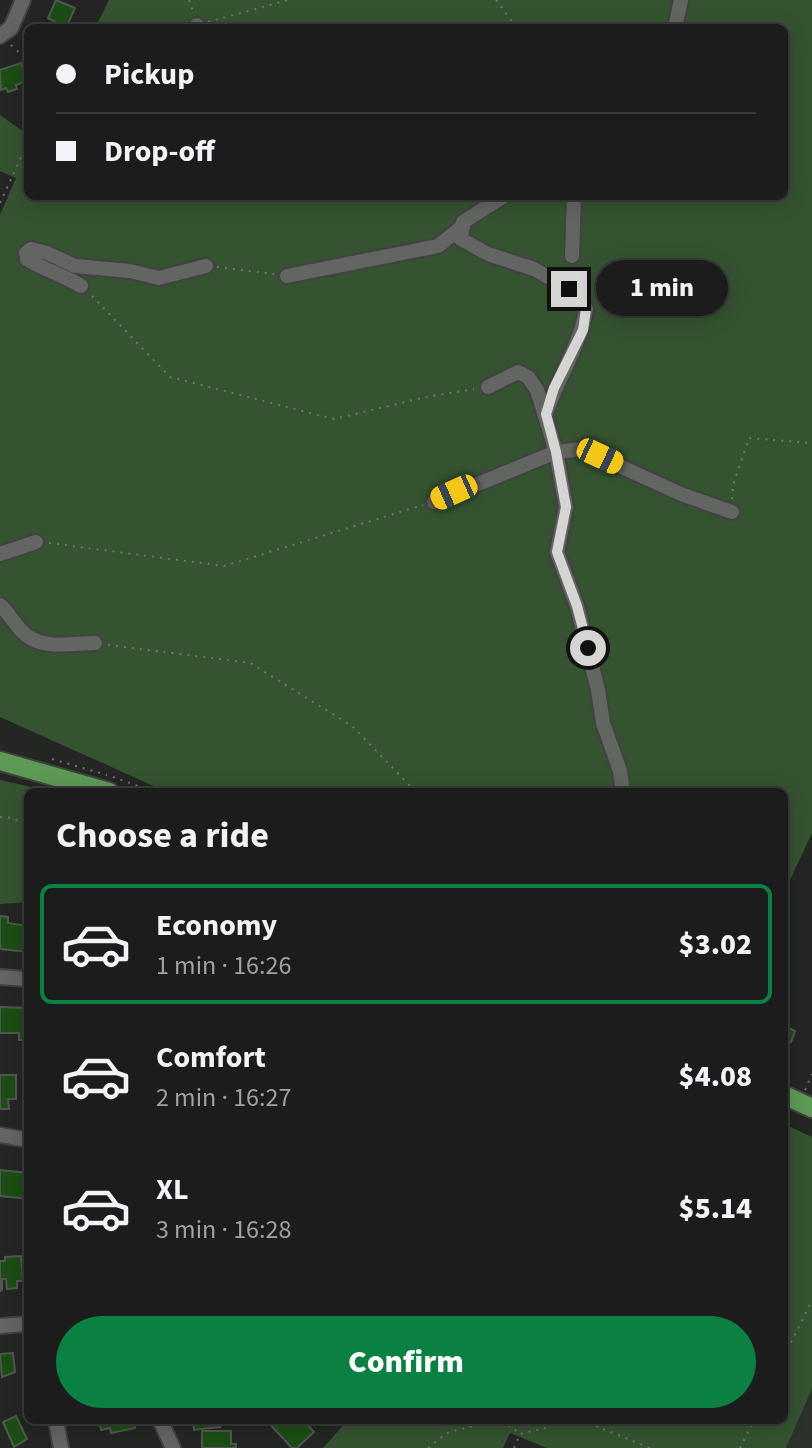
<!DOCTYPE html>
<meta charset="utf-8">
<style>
:root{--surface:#1b1c1b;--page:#242524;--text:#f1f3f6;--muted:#a0a1a3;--line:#393a3a;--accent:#0b8043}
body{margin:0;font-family:"Source Sans 3",sans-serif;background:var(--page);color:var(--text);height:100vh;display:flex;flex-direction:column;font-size:30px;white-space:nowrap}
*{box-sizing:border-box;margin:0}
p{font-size:26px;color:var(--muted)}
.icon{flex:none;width:44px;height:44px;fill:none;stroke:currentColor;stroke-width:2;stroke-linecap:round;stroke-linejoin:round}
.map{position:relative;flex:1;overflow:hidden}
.side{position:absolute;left:24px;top:788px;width:764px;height:636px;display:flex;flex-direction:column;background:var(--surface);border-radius:12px;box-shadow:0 4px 20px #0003,0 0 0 2px var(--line)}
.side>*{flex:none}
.hud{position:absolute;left:24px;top:24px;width:764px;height:176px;border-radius:12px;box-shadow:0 4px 20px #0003,0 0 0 2px var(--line);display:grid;align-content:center;height:176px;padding:0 32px;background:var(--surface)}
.end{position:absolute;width:36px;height:36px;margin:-18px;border:10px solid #d5d6d4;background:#111;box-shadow:0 0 0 4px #111}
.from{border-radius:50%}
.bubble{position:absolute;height:56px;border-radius:28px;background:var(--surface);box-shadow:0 4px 20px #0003,0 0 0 2px var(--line);font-size:26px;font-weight:800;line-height:56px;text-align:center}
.car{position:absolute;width:24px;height:48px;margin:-24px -12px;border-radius:10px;box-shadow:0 0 6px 2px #0007;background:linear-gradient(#f5c518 24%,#345 0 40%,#f5c518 0 76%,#345 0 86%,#f5c518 0)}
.hud b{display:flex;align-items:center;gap:28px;height:76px;font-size:30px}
.hud b+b{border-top:2px solid var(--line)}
.hud i{width:20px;height:20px;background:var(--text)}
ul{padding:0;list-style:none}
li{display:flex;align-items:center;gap:24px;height:120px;margin:0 16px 12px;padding:0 16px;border:4px solid transparent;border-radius:12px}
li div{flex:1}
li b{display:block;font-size:30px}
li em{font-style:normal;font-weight:800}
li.current{border-color:var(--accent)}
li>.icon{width:72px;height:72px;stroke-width:1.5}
h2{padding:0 32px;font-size:36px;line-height:96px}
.cta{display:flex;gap:16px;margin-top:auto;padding:16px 32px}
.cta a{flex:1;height:92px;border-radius:48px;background:var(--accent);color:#fff;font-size:32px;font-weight:800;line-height:92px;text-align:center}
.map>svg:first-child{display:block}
</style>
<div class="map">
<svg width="812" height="1448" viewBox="0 0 812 1448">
<rect width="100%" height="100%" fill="#242624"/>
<!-- built -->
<path fill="#2b322a" d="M812 1389V1448H786Z"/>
<!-- green -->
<g fill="#355331">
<path d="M109 0H812V833L784 893V792H167L0 717V215L16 178 0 171V115L28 135V196H784V28H95Z"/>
<path d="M0 780 54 792H28V902L0 904Z"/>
<path d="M784 1124 812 1137V1389L786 1448H547L510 1433 503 1448H323L348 1420H784Z"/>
</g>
<!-- building -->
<g fill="#1b4e14" stroke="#525552" stroke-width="2">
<path d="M56 0 75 8 66 28 48 18Z"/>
<path d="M21 63 27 81 16 85 17 89 8 92 6 88 1 90 0 70Z"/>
<path d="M0 916 8 917V923L28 926V952L0 949Z"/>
<path d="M0 1007 28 1008V1040H19V1033H0Z"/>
<path d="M784 1026 795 1031 791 1042 784 1039Z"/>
<path d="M0 1075H16V1099H8L9 1109H0Z"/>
<path d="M0 1170 28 1173V1199L0 1196Z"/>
<path d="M21 1256 23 1281H17V1288L7 1289 6 1279H2V1290L0 1291V1261H5V1257Z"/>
<path d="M13 1353 15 1372 2 1377 0 1354Z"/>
<path d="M16 1416 27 1439 14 1447 3 1422Z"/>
<path d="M108 1420H134L135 1428 111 1433 110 1428 101 1430 99 1422Z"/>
<path d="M193 1420H219L220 1427 194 1430Z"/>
<path d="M266 1420H303L314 1432 297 1448H292Z"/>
<path d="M202 1431H231V1444H236V1448H202Z"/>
</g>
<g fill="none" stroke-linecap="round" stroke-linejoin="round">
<!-- minor casing -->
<g stroke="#414341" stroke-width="18">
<g id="minor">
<path d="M195 28 197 25"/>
<path d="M675 28 681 0"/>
<path d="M0 36 11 28 23 0"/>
<path d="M504 196 463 222 461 239 488 254 534 269 569 289 586 309C580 346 558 378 546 413"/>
<path d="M572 256 574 196"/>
<path d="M287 276 438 246 463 226"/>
<path d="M81 286C64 275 44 270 27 259L26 253 31 249 47 253 75 266 130 271 159 278 206 266"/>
<path d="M488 387 518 372 528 377 537 390 556 452 566 507 557 552 577 606 598 690 603 723 620 771 623 792"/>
<path d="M434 502 556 452 582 449 681 494 732 512"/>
<path d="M0 554 36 542"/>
<path d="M0 605C10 614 16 627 26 635 45 650 73 643 95 643"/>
<path d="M0 977 28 979"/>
<path d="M0 1135 28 1140"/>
<path d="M0 1326 28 1324"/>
<path d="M56 1420 61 1448"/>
<path d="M160 1420 173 1448"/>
</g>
</g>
<!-- major casing -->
<g stroke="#414341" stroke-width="22">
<g id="major">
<path d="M0 761 109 792"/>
<path d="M784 1095 812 1108"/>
</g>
</g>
<!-- path -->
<g stroke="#707270" stroke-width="2" stroke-dasharray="2 6" stroke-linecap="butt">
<path d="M189 0 194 14"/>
<path d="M496 0 513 23 568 28"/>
<path d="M208 22 288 0"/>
<path d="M11 45 28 61"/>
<path d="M137 196 140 201 158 196"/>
<path d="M0 203 28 142"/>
<path d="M217 267 274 274"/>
<path d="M92 296 170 377 334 419 426 397 474 389"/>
<path d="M732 499 733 485 749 438 812 443"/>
<path d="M49 543 224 566 423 505"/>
<path d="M108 645 250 663 352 726 416 792"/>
<path d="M52 759 107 775"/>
<path d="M113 777 155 792"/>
<path d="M0 817 13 818 28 827"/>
<path d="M805 1090 812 1074"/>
<path d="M784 1357 812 1300"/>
<path d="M502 1420 520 1434"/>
<path d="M581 1420 650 1448"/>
<path d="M428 1448 447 1433 493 1420"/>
<path d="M514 1448 520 1434 550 1427 552 1420"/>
<path d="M740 1448 754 1420"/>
</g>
<!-- minor -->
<use href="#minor" stroke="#626561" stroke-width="14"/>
<!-- major -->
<use href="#major" stroke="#5d9a55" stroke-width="18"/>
</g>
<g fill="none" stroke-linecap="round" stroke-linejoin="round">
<!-- route -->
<path stroke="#d5d6d4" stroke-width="10" d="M569 289 586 309 583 330 554 388 546 414 556 452 566 507 557 552 577 606 588 648"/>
</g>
</svg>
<i class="end from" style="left:588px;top:648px"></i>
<i class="end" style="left:569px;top:289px"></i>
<div class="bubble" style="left:596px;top:260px;width:132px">1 min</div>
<i class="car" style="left:600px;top:456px;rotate:115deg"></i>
<i class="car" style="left:454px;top:492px;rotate:246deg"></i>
<div class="hud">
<b><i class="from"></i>Pickup</b>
<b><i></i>Drop-off</b>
</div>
<section class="side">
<h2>Choose a ride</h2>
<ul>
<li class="current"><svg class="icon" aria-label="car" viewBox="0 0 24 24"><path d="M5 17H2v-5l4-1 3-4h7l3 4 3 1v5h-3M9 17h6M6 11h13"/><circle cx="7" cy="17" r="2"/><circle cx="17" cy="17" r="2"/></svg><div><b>Economy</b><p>1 min · 16:26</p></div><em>$3.02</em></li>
<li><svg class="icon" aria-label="car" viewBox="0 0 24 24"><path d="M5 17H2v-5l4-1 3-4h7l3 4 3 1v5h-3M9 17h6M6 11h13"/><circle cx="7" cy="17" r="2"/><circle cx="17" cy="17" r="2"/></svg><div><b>Comfort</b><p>2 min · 16:27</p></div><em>$4.08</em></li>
<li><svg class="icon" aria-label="car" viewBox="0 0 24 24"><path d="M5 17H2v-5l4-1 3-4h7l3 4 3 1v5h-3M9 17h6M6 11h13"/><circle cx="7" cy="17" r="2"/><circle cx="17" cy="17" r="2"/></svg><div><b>XL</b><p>3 min · 16:28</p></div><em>$5.14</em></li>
</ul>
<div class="cta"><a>Confirm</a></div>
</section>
</div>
